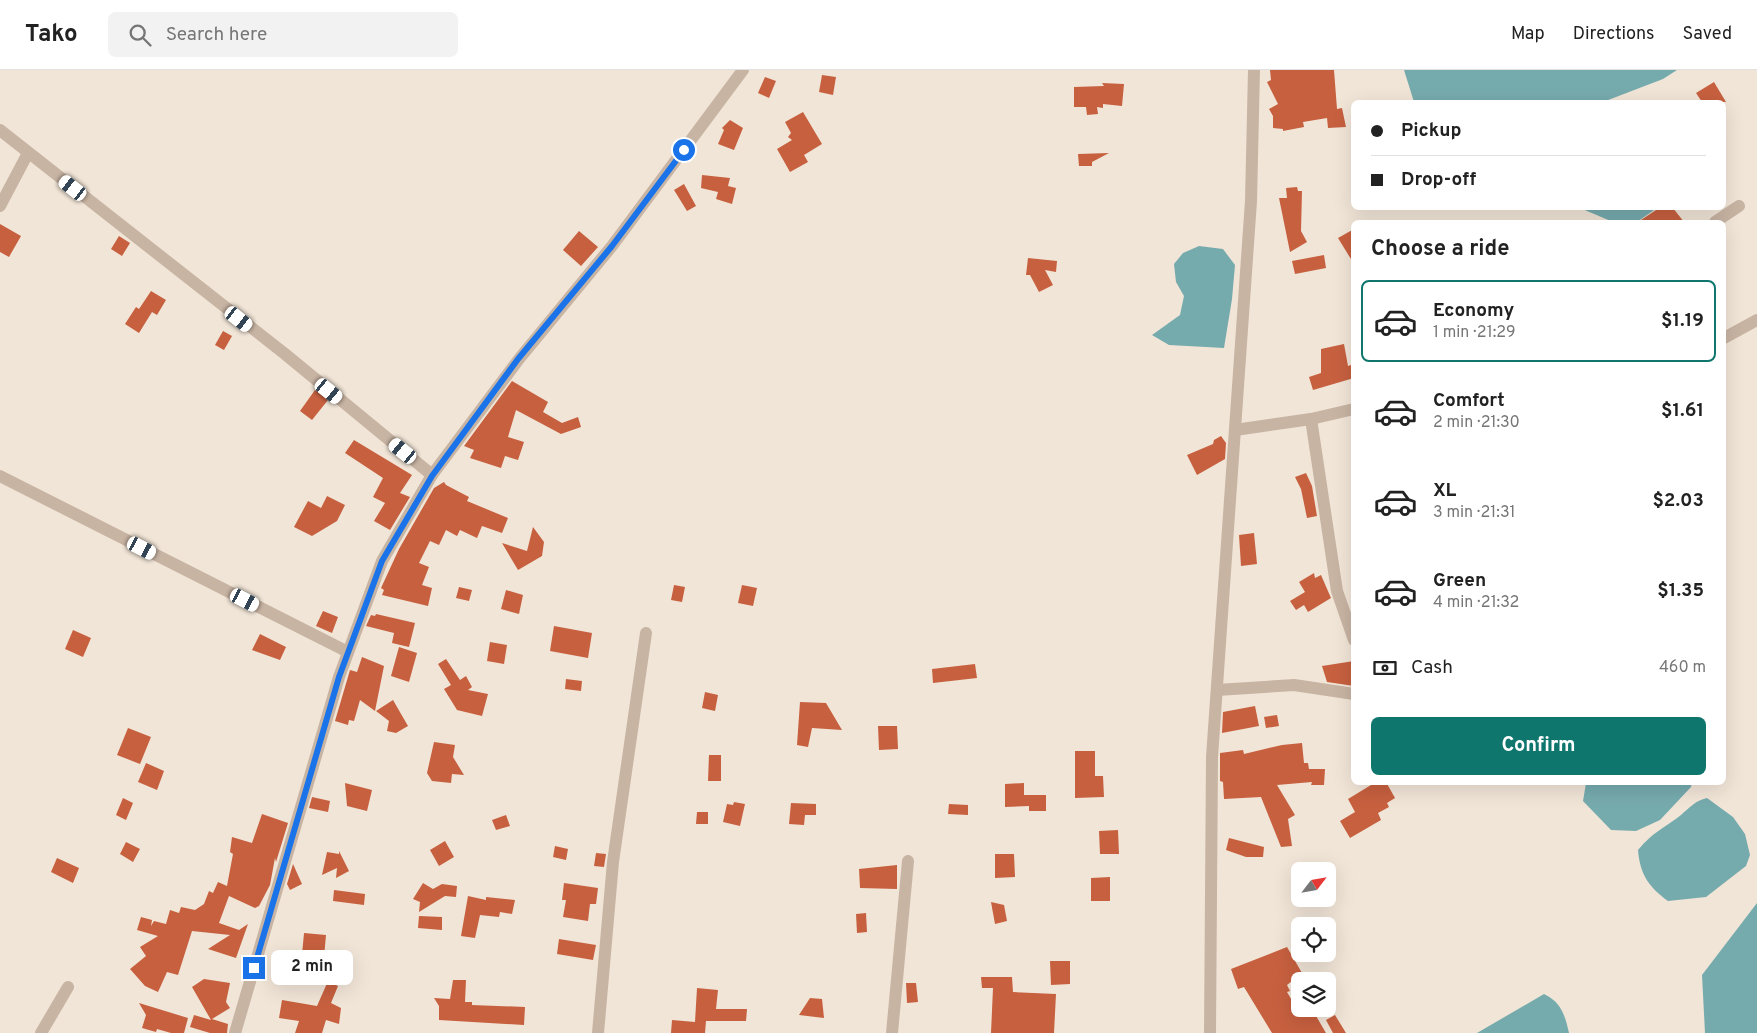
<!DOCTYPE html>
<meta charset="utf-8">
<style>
:root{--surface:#fff;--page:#f2f2f2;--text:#222;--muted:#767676;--line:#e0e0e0;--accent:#0f766e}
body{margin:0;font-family:Overpass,sans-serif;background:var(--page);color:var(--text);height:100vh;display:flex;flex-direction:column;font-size:19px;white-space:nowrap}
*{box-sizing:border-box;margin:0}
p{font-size:16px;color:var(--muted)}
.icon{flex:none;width:28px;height:28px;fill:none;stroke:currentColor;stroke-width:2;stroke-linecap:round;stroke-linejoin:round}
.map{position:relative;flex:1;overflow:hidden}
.drawer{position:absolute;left:1351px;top:150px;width:375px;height:565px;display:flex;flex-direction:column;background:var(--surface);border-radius:8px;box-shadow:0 5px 20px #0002}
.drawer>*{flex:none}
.banner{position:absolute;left:1351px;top:30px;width:375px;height:110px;border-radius:8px;box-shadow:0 5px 20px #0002;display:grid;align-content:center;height:110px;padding:0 20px;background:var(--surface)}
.needle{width:32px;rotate:59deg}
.tools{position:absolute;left:1291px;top:792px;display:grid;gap:10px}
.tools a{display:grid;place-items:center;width:45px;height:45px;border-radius:8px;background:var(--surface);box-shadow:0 5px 20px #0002;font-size:25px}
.end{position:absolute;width:22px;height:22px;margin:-11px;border:6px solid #1a73e8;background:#fff;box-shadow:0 0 0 2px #fff}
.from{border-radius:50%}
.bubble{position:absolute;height:35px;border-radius:8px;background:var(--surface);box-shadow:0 5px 20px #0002;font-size:16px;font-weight:700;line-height:35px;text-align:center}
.car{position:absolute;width:15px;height:30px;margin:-15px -8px;border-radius:6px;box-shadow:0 0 4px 1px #0007;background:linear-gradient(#fff 24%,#345 0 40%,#fff 0 76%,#345 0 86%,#fff 0)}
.banner b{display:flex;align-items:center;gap:18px;height:48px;font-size:19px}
.banner b+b{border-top:1px solid var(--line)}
.banner i{width:12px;height:12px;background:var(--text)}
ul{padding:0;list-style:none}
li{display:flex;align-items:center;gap:15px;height:82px;margin:0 10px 8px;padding:0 10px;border:2px solid transparent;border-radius:8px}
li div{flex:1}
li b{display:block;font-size:19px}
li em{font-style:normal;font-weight:700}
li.on{border-color:var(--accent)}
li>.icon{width:45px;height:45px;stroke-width:1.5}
h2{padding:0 20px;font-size:22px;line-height:60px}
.pay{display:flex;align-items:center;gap:12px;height:55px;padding:0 20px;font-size:19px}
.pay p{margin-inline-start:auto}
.action{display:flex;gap:10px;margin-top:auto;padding:10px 20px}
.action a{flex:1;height:58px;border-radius:8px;background:var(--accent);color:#fff;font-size:20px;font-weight:700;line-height:58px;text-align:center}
header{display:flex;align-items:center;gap:30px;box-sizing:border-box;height:70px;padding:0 25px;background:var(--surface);border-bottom:1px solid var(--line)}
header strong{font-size:24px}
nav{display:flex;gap:28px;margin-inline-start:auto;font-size:18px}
.search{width:350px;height:45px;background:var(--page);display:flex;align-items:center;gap:12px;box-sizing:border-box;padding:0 18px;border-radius:8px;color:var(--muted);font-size:19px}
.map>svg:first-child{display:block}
</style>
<header>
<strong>Tako</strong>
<div class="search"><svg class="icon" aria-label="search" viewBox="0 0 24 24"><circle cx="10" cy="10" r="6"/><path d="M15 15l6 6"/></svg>Search here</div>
<nav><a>Map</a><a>Directions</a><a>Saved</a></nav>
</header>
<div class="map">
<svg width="1757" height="963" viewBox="0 0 1757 963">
<rect width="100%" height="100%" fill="#f1e5d7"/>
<!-- water -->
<g fill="#76abae">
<path d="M1404 0H1677L1663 9 1603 32H1414Z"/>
<path d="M1580 138H1657L1637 152H1613Z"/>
<path d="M1199 176 1223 179 1235 195 1232 229 1224 278 1169 275 1152 265 1180 245 1184 226 1176 212 1174 194 1183 183Z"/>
<path d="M1586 713V712L1692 713 1691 717 1660 750 1636 761 1611 760 1583 731Z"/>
<path d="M1707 728 1733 747 1745 764 1750 785 1746 796 1706 827 1668 831C1649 817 1640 805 1638 780 1654 761 1663 759 1681 745 1690 737 1695 731 1707 728Z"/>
<path d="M1757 833V963H1705L1702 905Z"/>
<path d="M1544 924C1561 932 1565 945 1569 963H1477Z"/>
</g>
<!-- building -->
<g fill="#c7603f">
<path d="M1270 0H1334L1337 39 1342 38 1346 57 1328 58 1327 48 1303 52 1304 57 1283 61V59L1273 58V46L1269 39 1278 34 1267 12 1271 10Z"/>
<path d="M822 5 836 7 833 25 819 22Z"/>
<path d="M765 7 776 11 769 28 758 23Z"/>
<path d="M1714 12 1726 32H1702L1696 23Z"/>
<path d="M1102 13 1124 14 1122 36 1103 34V38L1097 37 1098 44 1087 45 1086 37H1074V17L1104 16Z"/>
<path d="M803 42 822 74 804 85 808 92 790 102 777 79 792 70 788 67 791 63 785 52Z"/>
<path d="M730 50 743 58 734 80 718 74 724 60 722 58Z"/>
<path d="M1109 83 1092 92V96H1079L1078 84Z"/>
<path d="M702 105 730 108 728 116 736 118 732 134 716 129 718 122 701 118Z"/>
<path d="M684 114 696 136 687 141 674 120Z"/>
<path d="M1297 117 1298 121H1302L1301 161 1307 172 1290 182 1279 128H1287L1286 118Z"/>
<path d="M1659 138H1673L1684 152H1638Z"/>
<path d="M0 154 21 166 9 187 0 182Z"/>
<path d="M1354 159V194L1338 168Z"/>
<path d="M579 161 598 177 581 196 563 180Z"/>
<path d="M119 166 130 173 122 186 111 179Z"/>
<path d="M1324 185 1326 198 1295 204 1292 191Z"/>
<path d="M1028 188 1057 191 1056 202 1045 200 1053 215 1039 222 1030 205H1026Z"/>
<path d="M151 221 166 230 157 245 152 242 139 263 125 254 136 237 139 239Z"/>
<path d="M223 261 232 266 224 280 215 275Z"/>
<path d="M1344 274 1348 296 1354 294V308L1313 320 1309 307 1321 303V279Z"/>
<path d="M512 311 548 332 543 342 562 353 578 347 581 357 561 364 516 340 508 367 524 372 518 390 505 386 501 398 470 388 474 380 464 376Z"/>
<path d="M315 320 328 330 312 350 300 341Z"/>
<path d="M1221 366 1226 373 1225 389 1197 405 1187 385 1213 374 1214 370Z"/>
<path d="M354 370 412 405 400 423 410 427 390 460 374 451 385 433 373 427 383 408 345 383Z"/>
<path d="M1306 403 1312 416 1317 446 1307 448 1301 419 1295 407Z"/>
<path d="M444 412 446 415 469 427 467 431 508 448 502 463 482 456 477 468 460 460 457 466 446 460 439 475 430 471 419 493 429 497 422 515 432 518 428 536 382 525 384 520 381 518 399 479 434 418Z"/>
<path d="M327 426 345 435 337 451 312 466 294 457 308 431 321 438Z"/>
<path d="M533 457 544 472 542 486 518 500 502 473 527 481Z"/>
<path d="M1254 463 1257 494 1241 496 1239 465Z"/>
<path d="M1314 503 1315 508 1321 505 1331 528 1308 542 1304 535 1296 540 1290 531 1305 522 1299 512Z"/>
<path d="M674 515 685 517 682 532 671 530Z"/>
<path d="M742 515 757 518 753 536 738 533Z"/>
<path d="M459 517 472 520 469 531 456 528Z"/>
<path d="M506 520 523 525 519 544 501 539Z"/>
<path d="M323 541 338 547 332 563 316 556Z"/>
<path d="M376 544 415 553 409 577 392 573 394 563 366 556 371 545 375 546Z"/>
<path d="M554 556 592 563 588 588 550 581Z"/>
<path d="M73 560 91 568 83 587 65 579Z"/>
<path d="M260 564 286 577 280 590 252 580Z"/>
<path d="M490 572 507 575 504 594 487 591Z"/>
<path d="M399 577 417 583 409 612 391 606Z"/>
<path d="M362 587 384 596 375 641 360 630 354 651 349 650 348 655 335 651 350 600 357 602Z"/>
<path d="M446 589 460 610 466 606 472 617 468 620 488 624 482 646 457 640 444 619 451 615 438 594Z"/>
<path d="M1354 591V616L1327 612 1322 596Z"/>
<path d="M975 594 977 608 933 613 932 599Z"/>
<path d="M566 609 582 611 581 621 565 619Z"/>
<path d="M705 622 718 625 715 641 702 638Z"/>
<path d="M393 630 408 656 396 663 387 661 389 651 376 641Z"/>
<path d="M800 632 826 633 842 660 812 658 808 677 797 675Z"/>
<path d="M1255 636 1259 656 1222 663 1223 642Z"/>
<path d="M1277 645 1279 656 1266 658 1264 647Z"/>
<path d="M878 656H897L898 679 879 680Z"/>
<path d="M128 658 151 667 140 694 117 685Z"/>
<path d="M434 672 455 675 453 687 464 705 452 704 451 713 432 711 427 703Z"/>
<path d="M1302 673 1304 693H1308L1309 699H1325L1324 715H1311L1312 712 1277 715 1295 745 1288 749 1292 776 1281 777 1261 727 1224 729 1223 712 1220 711V683L1243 680 1244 684 1282 675Z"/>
<path d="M1075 681H1095V706H1103L1104 727 1075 728Z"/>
<path d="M709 685H721V711H708Z"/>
<path d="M146 693 164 701 157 720 138 712Z"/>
<path d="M1376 712H1386L1395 728 1387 733 1389 737 1378 743 1381 750 1350 768 1340 751 1355 742 1348 729Z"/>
<path d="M345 713 372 720 367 741 347 736Z"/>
<path d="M1024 713V725H1046V741H1029V736L1005 737V714Z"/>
<path d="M312 727 330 731 328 742 309 738Z"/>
<path d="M123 728 133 733 126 750 116 745Z"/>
<path d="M734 732 745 734 740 756 723 752 727 734 733 735Z"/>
<path d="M791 733 816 734V745H805L804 755 789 754Z"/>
<path d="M949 734 968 735V745L948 744Z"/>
<path d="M697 742H708V754H696Z"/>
<path d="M262 744 288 753 276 792 275 788 270 815 259 836 255 838 229 826 219 853 239 860 248 854 236 888 208 879 230 865 192 861 178 905 167 902 158 922 145 916 130 899 146 886 140 877 158 866 137 860 141 847 152 850 151 856 154 851 166 854 170 840 179 843 181 837 195 840 204 834 209 821 213 823 218 812 227 816 233 784 230 782 232 767 252 773Z"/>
<path d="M506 745 510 756 496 760 492 750Z"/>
<path d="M1118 760 1119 784H1100L1099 761Z"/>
<path d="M1229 768 1264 777 1263 787H1246L1226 780Z"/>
<path d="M445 771 454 787 439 796 430 780Z"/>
<path d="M126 772 140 779 133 792 120 784Z"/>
<path d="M555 776 568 779 566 790 553 787Z"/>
<path d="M339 781 349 801 336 808 337 798 322 805 327 782 339 784Z"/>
<path d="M596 783 606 784 604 797 594 796Z"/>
<path d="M995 784H1014L1015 807 995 808Z"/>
<path d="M57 788 79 798 73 813 51 802Z"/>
<path d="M293 794 302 814 290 820 287 814Z"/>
<path d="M897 795V819L860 818 859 799Z"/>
<path d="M1110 807V831H1091V808Z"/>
<path d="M423 813 433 819 442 814 457 816 456 827 445 826 419 842 420 832 413 829Z"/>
<path d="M564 813 598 818 596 834H590L588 851 563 847 566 830H562Z"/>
<path d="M334 820 365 824 364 835 333 831Z"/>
<path d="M468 826 486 830V827L515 830 512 844 500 842 499 847 480 845 475 868 461 866Z"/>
<path d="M991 832 1004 835 1007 851 995 854Z"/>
<path d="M866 843 867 862 857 863 856 844Z"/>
<path d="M419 846 442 847V860L418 858Z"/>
<path d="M304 863 326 865 323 898 301 895Z"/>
<path d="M559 869 596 875 593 890 557 884Z"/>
<path d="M1287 877 1302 903 1287 915 1290 921 1287 922 1297 939H1312L1326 963H1272L1244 917 1238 919 1231 899Z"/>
<path d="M1050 891H1070V914L1051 915Z"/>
<path d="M981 907H1012L1013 922 1056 924 1054 963H991L993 918H982Z"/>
<path d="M204 909 230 913 226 932 230 938 212 949 228 954 227 963H210L190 957 194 945 211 950 192 917Z"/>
<path d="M453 910H466L465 932H472V935L525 937 524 955 439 950V936L434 928 450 929Z"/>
<path d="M328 911 338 916 331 933 341 938 339 954 326 950 322 963H295L299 951 279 948 282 930 317 936Z"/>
<path d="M906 913H916L918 932 907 933Z"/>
<path d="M697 918 718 920 716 939H747L746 951H706L705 963H671L672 950 695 952Z"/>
<path d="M810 928 822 929 824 948 799 945Z"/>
<path d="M139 933 188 948 184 963H171L157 959 156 962 142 958 146 945Z"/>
<path d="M1335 945 1346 963H1333L1326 950Z"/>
</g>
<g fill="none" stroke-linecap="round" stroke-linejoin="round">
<!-- minor -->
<g stroke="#c8b4a3" stroke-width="12">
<path d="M0 60 285 284 432 405"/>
<path d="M0 136 28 83"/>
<path d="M1715 152 1739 136"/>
<path d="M1724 268 1757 250"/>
<path d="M1311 349 1337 521 1354 570"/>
<path d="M1235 360 1311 349 1354 339"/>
<path d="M0 406 348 582"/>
<path d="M1217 620 1294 615 1354 624"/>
<path d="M41 963 68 917"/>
<path d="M235 963 339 607 382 491 432 405 519 289 612 176 743 0"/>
<path d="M598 963 613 792 646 563"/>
<path d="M892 963 908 791"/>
<path d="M1210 963 1212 687 1251 131 1254 0"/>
</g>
</g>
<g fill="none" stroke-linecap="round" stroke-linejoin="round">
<!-- route -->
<path stroke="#1a73e8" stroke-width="6" d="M254 898 339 607 382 491 432 406 518 289 612 176 684 80"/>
</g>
</svg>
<div class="tools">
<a><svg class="needle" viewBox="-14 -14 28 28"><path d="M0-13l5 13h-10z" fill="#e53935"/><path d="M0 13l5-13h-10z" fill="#767676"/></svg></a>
<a><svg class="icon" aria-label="locate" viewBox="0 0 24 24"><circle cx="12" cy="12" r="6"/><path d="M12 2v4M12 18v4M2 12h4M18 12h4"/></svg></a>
<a><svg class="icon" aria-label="layers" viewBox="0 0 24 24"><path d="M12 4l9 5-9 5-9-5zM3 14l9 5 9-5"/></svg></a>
</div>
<i class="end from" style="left:684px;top:80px"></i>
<i class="end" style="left:254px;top:898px"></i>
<div class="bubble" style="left:271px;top:880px;width:82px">2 min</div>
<i class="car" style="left:73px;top:118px;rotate:308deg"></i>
<i class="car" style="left:239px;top:249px;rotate:128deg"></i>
<i class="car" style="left:329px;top:321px;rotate:129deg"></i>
<i class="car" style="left:403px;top:381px;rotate:309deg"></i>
<i class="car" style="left:142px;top:478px;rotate:117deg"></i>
<i class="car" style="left:245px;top:530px;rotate:117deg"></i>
<div class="banner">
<b><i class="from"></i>Pickup</b>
<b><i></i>Drop-off</b>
</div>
<section class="drawer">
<h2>Choose a ride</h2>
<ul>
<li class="on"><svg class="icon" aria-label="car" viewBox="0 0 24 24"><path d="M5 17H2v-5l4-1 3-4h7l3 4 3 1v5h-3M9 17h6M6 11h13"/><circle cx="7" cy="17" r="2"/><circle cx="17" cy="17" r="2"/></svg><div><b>Economy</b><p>1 min · 21:29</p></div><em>$1.19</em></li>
<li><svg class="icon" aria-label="car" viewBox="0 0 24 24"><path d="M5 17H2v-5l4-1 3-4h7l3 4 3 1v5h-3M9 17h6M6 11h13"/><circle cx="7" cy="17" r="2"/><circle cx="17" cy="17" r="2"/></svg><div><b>Comfort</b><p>2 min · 21:30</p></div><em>$1.61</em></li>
<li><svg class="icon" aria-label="car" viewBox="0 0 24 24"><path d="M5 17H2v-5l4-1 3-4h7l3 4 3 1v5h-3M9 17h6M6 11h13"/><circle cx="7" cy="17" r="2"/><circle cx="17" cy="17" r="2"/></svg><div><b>XL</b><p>3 min · 21:31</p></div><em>$2.03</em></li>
<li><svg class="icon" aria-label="car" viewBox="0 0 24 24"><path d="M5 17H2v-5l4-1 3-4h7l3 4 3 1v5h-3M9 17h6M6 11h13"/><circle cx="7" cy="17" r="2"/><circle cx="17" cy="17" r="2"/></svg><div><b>Green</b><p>4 min · 21:32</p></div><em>$1.35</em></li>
</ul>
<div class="pay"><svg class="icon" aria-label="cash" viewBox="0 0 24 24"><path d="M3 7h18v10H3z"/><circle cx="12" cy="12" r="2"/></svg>Cash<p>460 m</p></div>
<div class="action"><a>Confirm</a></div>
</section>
</div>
